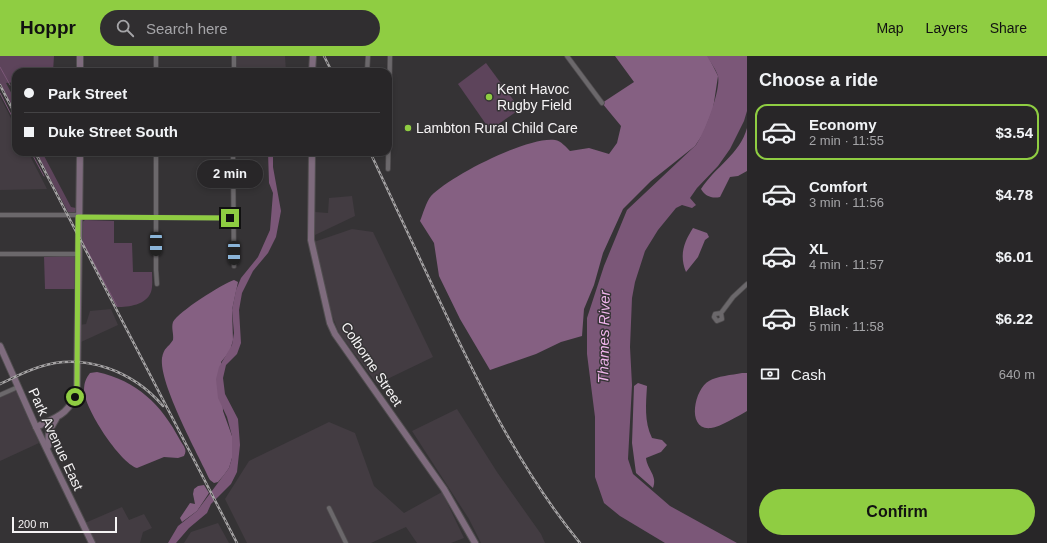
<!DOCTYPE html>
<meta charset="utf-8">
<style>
:root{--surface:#282628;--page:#302e30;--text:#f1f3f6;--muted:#a5a5a8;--line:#444345;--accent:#8fcd42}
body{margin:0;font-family:Helvetica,sans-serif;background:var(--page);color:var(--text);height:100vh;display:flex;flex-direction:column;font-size:15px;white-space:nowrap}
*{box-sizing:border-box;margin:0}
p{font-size:13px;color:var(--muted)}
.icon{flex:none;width:22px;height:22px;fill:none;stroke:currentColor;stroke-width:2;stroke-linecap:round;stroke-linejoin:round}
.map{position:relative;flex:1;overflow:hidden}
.details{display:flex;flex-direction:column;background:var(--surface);width:300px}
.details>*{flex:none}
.guide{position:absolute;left:12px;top:12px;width:380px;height:88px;border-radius:12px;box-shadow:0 2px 6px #0003,0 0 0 1px var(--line);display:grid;align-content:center;height:88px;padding:0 12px;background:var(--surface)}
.scale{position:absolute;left:12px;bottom:10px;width:105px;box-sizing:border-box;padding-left:4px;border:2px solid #f5f3f4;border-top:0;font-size:11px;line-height:14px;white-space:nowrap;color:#f5f3f4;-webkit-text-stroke:3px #353335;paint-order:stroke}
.end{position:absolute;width:18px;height:18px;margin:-9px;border:5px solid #8fcd42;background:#111;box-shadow:0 0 0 2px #111}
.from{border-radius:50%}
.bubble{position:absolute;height:28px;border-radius:14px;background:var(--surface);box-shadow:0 2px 6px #0003,0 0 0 1px var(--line);font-size:13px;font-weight:700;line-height:28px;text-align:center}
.car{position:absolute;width:12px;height:24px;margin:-12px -6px;border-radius:5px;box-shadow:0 0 3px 1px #0007;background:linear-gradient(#222 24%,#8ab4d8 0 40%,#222 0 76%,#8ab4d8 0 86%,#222 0)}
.guide b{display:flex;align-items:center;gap:14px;height:38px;font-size:15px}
.guide b+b{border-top:1px solid var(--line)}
.guide i{width:10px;height:10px;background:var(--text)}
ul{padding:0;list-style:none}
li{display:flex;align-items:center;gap:12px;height:56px;margin:0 8px 6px;padding:0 4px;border:2px solid transparent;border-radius:12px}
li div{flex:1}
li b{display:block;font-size:15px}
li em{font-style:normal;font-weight:700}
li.current{border-color:var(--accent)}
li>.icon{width:36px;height:36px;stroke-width:1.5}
h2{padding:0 12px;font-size:18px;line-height:48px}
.pay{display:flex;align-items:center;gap:10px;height:44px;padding:0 12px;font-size:15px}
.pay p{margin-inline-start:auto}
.cta{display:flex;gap:8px;margin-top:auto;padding:8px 12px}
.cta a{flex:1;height:46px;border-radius:24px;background:var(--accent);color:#111;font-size:16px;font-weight:700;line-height:46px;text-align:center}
header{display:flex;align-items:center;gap:24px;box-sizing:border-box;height:56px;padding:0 20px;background:var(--accent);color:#111}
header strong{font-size:19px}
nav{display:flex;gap:22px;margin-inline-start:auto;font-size:14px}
.search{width:280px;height:36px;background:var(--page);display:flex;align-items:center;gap:10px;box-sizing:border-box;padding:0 14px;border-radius:22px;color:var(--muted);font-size:15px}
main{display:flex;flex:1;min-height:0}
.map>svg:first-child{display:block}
</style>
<header>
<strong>Hoppr</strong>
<div class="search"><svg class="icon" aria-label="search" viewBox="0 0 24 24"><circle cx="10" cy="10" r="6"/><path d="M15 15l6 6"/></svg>Search here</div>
<nav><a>Map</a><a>Layers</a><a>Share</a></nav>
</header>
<main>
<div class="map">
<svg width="747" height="487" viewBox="0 0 747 487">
<rect width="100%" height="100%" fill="#353335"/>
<!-- built -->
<g fill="#433c42">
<path d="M237 0H285L286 16H237Z"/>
<path d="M0 41 16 72V96H28L47 133 0 134Z"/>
<path d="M352 140 355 160 315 179V156L328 157 329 142Z"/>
<path d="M352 173 373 176 433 301 377 328 339 277 325 241 314 186Z"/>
<path d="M111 253 118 269 81 286 79 269 86 268 90 255Z"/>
<path d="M16 334 39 387 0 405V342Z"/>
<path d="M457 353 497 416 541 478 545 487H481L469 463 412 375Z"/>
<path d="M329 366 355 377 374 430 404 457 442 436 464 482 451 487H417L406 471 371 487H247L225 443 249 405Z"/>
<path d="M122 451 129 464 144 458 152 472 143 476 140 487H95L85 467Z"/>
<path d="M218 467 229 487H184L191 476Z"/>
</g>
<!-- green -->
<g fill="#5d445b">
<path d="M0 0H54L53 16H16V26L6 27 16 46V59L0 28Z"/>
<path d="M486 7 520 53 490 74 458 28Z"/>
<path d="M36 96H42L71 151 76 152 75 156H68Z"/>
<path d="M85 164 114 165V187H132L133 216H152C152 222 153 230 151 236 146 249 129 251 117 251L80 182 81 167Z"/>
<path d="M74 199 76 201V233H45L44 201Z"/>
</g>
<!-- forest -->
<g fill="#856082">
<path d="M615 0H708L718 20 713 53 703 78 695 90 651 125 623 153 603 197 594 229 584 253 582 280 561 286 536 298 490 314 460 263 439 220 434 187 420 165C423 158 426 146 431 140 450 120 528 80 555 84 561 85 566 91 570 95L589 92 609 98 617 87 621 70 602 47 634 26Z"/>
<path d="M747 72V115L738 120 730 121 720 141C712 143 705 140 701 133 715 111 740 98 747 72Z"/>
<path d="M693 172 707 177 709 181 705 184 698 201 686 216C679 199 684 186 693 172Z"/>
<path d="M234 224 238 226 232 254 233 284 230 295 221 306 223 355 232 380V402L229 412 224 419 218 426 214 427 210 424C198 398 159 328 162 302 164 291 168 292 173 284 174 278 171 272 173 266 178 256 222 228 234 224Z"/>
<path d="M97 316C137 325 161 348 180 384 183 390 188 393 184 400L178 402 164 401 137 412C120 407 84 352 84 334 84 327 86 322 90 317Z"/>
<path d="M742 317H747V355C738 360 720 371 711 372 686 375 694 333 709 325 717 320 732 319 742 317Z"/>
<path d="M638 327 647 330C646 347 644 366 652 382L662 384 667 389 661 396 646 402C647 413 658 420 653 432L636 417 632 387 634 330Z"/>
<path d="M204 429 209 437 197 455 182 466 180 462 190 447 195 448 193 438 194 433 198 430Z"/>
</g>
<!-- water -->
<g fill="#7b5778">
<path d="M707 0H747V55L744 65 730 93 718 110 697 132 690 142 696 149 692 152 682 149 676 152 658 174 645 195 635 226 632 242 630 291 632 329 628 403 633 418 670 450 737 487H665L620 460 604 447 595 421V361L587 298V262L604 210 627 154 696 89C705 76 721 34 718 20 716 13 710 6 707 0Z"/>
<path d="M268 96H273V111L281 155 276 181 268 197 253 215 242 237 239 254 241 287 237 298 226 309 223 322 225 338 238 363 240 389 237 416 231 428 211 448 207 457 189 472 176 487H168L178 470 197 455 229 412 232 402V380L227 361 218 342 216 323 219 311 232 289 234 277 232 254 236 234 241 222 258 201 270 174 273 137 269 127Z"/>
</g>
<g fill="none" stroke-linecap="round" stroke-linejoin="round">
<!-- stream -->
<g stroke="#7b5778" stroke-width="1">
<path d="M0 11 10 29"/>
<path d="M0 37 16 68"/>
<path d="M31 96 44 120"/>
<path d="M81 183 117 250"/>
</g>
<!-- street casing -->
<g stroke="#514e50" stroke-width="5.5">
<g id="street">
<path d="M567 0 602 47"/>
<path d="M156 16V0"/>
<path d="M234 16V0"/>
<path d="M367 16 368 0"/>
<path d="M156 96V214L157 228"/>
<path d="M233 96 234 210"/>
<path d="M388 113 390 0"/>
<path d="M0 159H79"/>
<path d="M78 161 234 162"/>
<path d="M0 198H77"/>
<path d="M721 257 722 263 717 265 714 261 715 258 721 257 733 241 747 228"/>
<path d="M0 339 18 331"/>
<path d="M329 452 346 487"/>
</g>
</g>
<!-- secondary casing -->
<g stroke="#514e50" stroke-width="8">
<g id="secondary">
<path d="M80 0V16"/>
<path d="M312 16 313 0"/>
<path d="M312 96 311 184 330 267 335 278 444 433 475 487"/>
<path d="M0 290 36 371 92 487"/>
<path d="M36 371C58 361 72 357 77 331L80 96"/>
<path d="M48 390 49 375 56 363"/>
</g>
</g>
<!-- street -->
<use href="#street" stroke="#6b686b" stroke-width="4"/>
<!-- secondary -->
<use href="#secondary" stroke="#7e6b7d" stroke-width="6"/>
<!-- rail casing -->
<g stroke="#a6a4a5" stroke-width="2.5">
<g id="rail">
<path d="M324 0 332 16"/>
<path d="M0 29 16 60"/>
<path d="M35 96 237 487"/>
<path d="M370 96C394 147 418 198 442 250 481 333 521 415 580 487"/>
<path d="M0 328C13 322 26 315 39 311 84 296 133 315 163 350"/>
</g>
</g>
<!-- rail -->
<use href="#rail" stroke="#353335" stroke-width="1" stroke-dasharray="3" stroke-linecap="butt"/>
</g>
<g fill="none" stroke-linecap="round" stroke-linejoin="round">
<!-- route -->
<path stroke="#8fcd42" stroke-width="5" d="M75 341 77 331 78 161 230 162"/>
</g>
<!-- markers -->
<g fill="#8fcd42" stroke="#353335" stroke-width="1.5">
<circle cx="489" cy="41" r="4"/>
<circle cx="408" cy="72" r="4"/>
</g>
<g text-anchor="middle" stroke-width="3" stroke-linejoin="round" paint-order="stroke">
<!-- poi labels -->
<g font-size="14" fill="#f5f3f4" stroke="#353335" text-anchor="start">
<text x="497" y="38">Kent Havoc<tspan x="497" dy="16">Rugby Field</tspan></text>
<text x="416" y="77">Lambton Rural Child Care</text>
</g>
<!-- street labels -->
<g font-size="14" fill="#f5f3f4" stroke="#353335">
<text transform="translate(372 308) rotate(56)" y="5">Colborne Street</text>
<text transform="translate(56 383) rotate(65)" y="5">Park Avenue East</text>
</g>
<!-- water labels -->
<g font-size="15" font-style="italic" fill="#eeb4ea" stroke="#353335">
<text transform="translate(604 281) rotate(-89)" y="5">Thames River</text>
</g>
</g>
</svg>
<div class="scale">200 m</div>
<i class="end from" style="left:75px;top:341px"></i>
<i class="end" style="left:230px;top:162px"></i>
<div class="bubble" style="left:197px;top:104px;width:66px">2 min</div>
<i class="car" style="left:156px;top:188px;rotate:180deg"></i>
<i class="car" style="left:234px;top:197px;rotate:180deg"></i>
<div class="guide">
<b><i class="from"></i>Park Street</b>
<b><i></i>Duke Street South</b>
</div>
</div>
<section class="details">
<h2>Choose a ride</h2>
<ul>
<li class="current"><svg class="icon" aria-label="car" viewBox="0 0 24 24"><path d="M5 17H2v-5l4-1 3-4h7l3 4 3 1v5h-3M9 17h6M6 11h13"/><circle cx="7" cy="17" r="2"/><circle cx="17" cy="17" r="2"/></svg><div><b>Economy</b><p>2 min · 11:55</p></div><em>$3.54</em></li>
<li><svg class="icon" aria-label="car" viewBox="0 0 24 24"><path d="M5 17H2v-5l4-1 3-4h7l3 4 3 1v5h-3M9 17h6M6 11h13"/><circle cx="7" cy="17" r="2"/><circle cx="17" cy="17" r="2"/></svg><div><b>Comfort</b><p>3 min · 11:56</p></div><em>$4.78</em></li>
<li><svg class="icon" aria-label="car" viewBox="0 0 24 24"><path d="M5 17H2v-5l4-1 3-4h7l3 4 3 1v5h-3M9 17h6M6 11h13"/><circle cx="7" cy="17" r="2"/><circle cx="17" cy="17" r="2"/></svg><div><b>XL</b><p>4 min · 11:57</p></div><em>$6.01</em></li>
<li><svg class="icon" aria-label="car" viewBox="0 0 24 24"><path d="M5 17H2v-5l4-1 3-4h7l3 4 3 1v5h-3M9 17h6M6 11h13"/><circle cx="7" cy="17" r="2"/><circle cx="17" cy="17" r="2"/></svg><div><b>Black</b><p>5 min · 11:58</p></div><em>$6.22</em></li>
</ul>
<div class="pay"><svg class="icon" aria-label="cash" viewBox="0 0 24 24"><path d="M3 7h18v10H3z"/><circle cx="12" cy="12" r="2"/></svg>Cash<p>640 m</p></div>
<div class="cta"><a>Confirm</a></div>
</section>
</main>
